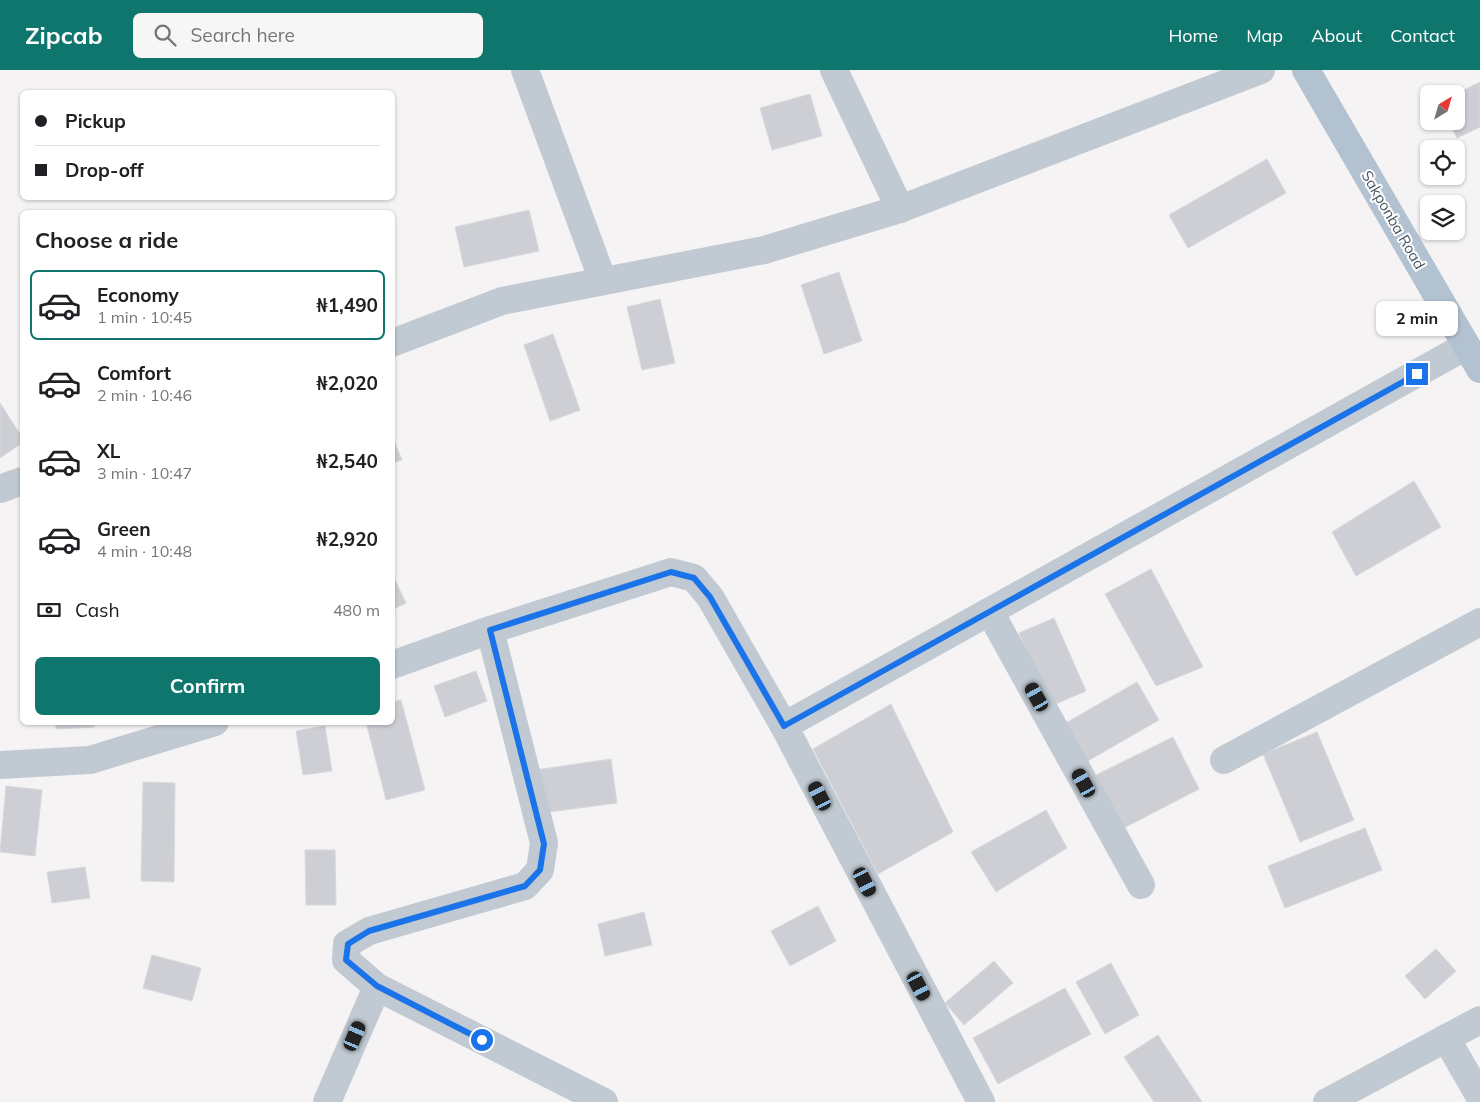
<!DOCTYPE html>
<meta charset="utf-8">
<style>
:root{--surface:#fff;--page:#f6f6f6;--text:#202124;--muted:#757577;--line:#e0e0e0;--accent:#0f766e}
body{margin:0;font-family:Mulish,sans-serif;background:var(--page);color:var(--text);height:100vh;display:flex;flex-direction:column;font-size:19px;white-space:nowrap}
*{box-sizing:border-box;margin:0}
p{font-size:16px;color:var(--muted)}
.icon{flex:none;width:28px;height:28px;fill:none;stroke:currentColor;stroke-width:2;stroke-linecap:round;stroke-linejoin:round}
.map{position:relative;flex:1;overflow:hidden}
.details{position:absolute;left:20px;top:140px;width:375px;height:515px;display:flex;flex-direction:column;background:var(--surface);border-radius:8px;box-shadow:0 1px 4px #0004}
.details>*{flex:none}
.guide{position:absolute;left:20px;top:20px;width:375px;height:110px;border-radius:8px;box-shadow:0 1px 4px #0004;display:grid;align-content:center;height:110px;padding:0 15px;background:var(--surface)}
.needle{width:32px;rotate:37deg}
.fabs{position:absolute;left:1420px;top:15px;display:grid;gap:10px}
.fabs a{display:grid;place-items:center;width:45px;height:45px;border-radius:8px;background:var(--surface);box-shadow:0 1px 4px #0004;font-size:25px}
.end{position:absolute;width:22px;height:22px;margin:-11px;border:6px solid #1a73e8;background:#fff;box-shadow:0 0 0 2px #fff}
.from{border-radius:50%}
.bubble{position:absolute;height:35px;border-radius:8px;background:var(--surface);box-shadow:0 1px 4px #0004;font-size:16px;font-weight:700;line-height:35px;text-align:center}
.car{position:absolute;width:15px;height:30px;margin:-15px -8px;border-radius:6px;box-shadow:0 0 4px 1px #0007;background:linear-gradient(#222 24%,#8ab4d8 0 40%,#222 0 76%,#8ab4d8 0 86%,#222 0)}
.guide b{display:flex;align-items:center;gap:18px;height:48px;font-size:19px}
.guide b+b{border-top:1px solid var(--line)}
.guide i{width:12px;height:12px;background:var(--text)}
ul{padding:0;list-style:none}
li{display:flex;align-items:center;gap:15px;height:70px;margin:0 10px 8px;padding:0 5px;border:2px solid transparent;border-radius:8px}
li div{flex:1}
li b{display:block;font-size:19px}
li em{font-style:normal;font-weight:700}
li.on{border-color:var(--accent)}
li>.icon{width:45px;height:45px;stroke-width:1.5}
h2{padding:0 15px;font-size:22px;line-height:60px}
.pay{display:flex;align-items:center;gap:12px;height:55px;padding:0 15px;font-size:19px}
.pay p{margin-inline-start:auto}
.action{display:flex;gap:10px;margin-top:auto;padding:10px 15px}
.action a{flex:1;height:58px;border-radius:8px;background:var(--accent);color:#fff;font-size:20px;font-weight:700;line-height:58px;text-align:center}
header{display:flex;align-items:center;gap:30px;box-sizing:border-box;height:70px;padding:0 25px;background:var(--accent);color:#fff}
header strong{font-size:24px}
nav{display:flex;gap:28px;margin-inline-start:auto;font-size:18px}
.search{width:350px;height:45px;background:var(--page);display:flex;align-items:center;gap:12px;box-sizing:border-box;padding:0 18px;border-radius:8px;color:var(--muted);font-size:19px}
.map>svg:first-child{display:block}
</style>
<header>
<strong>Zipcab</strong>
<div class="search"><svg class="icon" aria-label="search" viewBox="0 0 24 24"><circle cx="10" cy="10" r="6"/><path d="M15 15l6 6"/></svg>Search here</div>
<nav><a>Home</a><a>Map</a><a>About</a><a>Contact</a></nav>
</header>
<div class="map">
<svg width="1480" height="1032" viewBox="0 0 1480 1032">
<rect width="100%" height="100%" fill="#f5f3f3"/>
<!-- building -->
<g fill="#cdcfd5" stroke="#d7d9de">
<path d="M1480 12V57L1457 68 1449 51H1456V24Z"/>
<path d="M810 24 822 66 772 80 760 38Z"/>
<path d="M1267 89 1286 123 1188 178 1169 145Z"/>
<path d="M529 140 539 181 464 197 455 157Z"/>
<path d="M839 202 862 271 824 284 801 215Z"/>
<path d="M660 229 675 293 642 300 627 237Z"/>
<path d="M553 264 580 340 550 351 524 275Z"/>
<path d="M0 333 22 367V373L0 388Z"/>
<path d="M392 366 402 390 392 393Z"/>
<path d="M1414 411 1441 457 1356 506 1332 462Z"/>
<path d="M1151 499 1203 597 1156 616 1105 524Z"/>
<path d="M392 504 406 533 392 540Z"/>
<path d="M1054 548 1086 621 1051 636 1019 563Z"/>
<path d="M476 601 487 631 445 647 434 616Z"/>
<path d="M1137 612 1159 650 1086 692 1064 654Z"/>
<path d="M401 630 425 720 386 730 366 652H392V632Z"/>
<path d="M891 634 953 762 878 804 813 679Z"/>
<path d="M56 652H94V657L56 659Z"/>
<path d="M325 656 332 701 303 705 296 661Z"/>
<path d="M1317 662 1354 750 1300 772 1263 684Z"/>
<path d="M1173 667 1199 719 1118 761 1086 710Z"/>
<path d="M611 689 617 733 541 743 535 700Z"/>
<path d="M143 712 175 713 174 812 141 811Z"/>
<path d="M6 716 42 720 35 786 0 782Z"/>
<path d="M1046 740 1067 778 996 822 971 782Z"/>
<path d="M1365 758 1382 800 1285 838 1268 796Z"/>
<path d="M305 780H335L336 835H306Z"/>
<path d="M85 797 90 828 52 833 47 802Z"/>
<path d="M818 836 836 871 790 896 771 861Z"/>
<path d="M644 842 652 875 605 886 598 854Z"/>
<path d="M1436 879 1456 901 1425 929 1405 906Z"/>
<path d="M152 885 201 898 192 931 143 918Z"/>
<path d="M994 891 1013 913 964 955 945 933Z"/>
<path d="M1111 893 1139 945 1105 964 1076 912Z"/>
<path d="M1065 918 1091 964 998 1014 973 968Z"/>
<path d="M1158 965 1202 1032H1154L1124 987Z"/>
</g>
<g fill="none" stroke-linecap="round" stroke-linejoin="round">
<!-- minor -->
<g stroke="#c1cad2" stroke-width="28">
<path d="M525 0 603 211"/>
<path d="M834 0 900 139"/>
<path d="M392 273 502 231 764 180 900 139 1261 0"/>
<path d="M0 419 22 411"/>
<path d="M990 542 1141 815"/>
<path d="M490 560 544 773 540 800 525 816 369 861 347 874 346 890 377 917 604 1032"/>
<path d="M392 595 490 560 671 502 694 508 710 527 784 656 981 1032"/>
<path d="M784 656 1466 276"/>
<path d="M1224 690 1480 552"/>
<path d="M0 695 90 690 215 652"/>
<path d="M1446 968 1480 1027"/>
<path d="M327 1032 377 917"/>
<path d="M1327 1032 1480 950"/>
</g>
<!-- major -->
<path stroke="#b3c2d1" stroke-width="28" d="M1306 0 1480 299"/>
</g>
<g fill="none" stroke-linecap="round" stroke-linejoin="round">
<!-- route -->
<path stroke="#1a73e8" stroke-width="6" d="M482 970 377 916 346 890 348 874 369 861 525 816 540 800 544 774 490 560 671 502 694 508 710 527 784 656 1417 304"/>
</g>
<g text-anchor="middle" stroke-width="4" stroke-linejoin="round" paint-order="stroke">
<!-- street labels -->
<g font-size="15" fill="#4a5661" stroke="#fff">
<text transform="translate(1393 150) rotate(60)" y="5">Sakponba Road</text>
</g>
</g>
</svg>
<div class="fabs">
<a><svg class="needle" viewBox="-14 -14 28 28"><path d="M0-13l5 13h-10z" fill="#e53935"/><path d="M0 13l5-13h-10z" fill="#757577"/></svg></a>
<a><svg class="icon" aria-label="locate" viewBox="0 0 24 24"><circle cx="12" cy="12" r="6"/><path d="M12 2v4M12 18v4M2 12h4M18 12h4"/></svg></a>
<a><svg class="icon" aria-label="layers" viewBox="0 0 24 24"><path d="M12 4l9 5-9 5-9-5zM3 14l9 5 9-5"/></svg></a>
</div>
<i class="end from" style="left:482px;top:970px"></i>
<i class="end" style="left:1417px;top:304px"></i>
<div class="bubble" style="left:1376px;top:231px;width:82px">2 min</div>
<i class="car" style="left:1037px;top:627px;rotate:331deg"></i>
<i class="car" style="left:1084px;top:713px;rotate:331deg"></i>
<i class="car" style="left:820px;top:726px;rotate:333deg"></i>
<i class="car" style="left:865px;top:812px;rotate:153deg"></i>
<i class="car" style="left:919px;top:916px;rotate:152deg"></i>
<i class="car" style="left:355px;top:966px;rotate:23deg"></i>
<div class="guide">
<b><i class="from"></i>Pickup</b>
<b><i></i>Drop-off</b>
</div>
<section class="details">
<h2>Choose a ride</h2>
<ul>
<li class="on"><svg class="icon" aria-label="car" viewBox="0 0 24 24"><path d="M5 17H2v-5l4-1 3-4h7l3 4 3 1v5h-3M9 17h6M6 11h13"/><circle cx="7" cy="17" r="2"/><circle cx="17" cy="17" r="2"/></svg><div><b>Economy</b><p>1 min · 10:45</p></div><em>₦1,490</em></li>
<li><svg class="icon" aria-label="car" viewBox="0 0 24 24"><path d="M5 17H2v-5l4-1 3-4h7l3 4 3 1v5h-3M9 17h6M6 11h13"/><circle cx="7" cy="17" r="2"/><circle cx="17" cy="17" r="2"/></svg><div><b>Comfort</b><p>2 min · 10:46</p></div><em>₦2,020</em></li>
<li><svg class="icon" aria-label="car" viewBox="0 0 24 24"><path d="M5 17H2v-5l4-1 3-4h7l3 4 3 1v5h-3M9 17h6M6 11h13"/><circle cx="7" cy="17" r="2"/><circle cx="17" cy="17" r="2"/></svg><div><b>XL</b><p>3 min · 10:47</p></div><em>₦2,540</em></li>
<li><svg class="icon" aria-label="car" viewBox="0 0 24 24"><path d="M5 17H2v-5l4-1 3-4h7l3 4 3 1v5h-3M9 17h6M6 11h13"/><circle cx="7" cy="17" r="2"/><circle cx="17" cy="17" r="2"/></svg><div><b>Green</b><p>4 min · 10:48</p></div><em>₦2,920</em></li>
</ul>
<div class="pay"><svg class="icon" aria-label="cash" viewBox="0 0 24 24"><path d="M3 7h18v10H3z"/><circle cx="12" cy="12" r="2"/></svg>Cash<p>480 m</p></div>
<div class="action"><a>Confirm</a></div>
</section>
</div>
